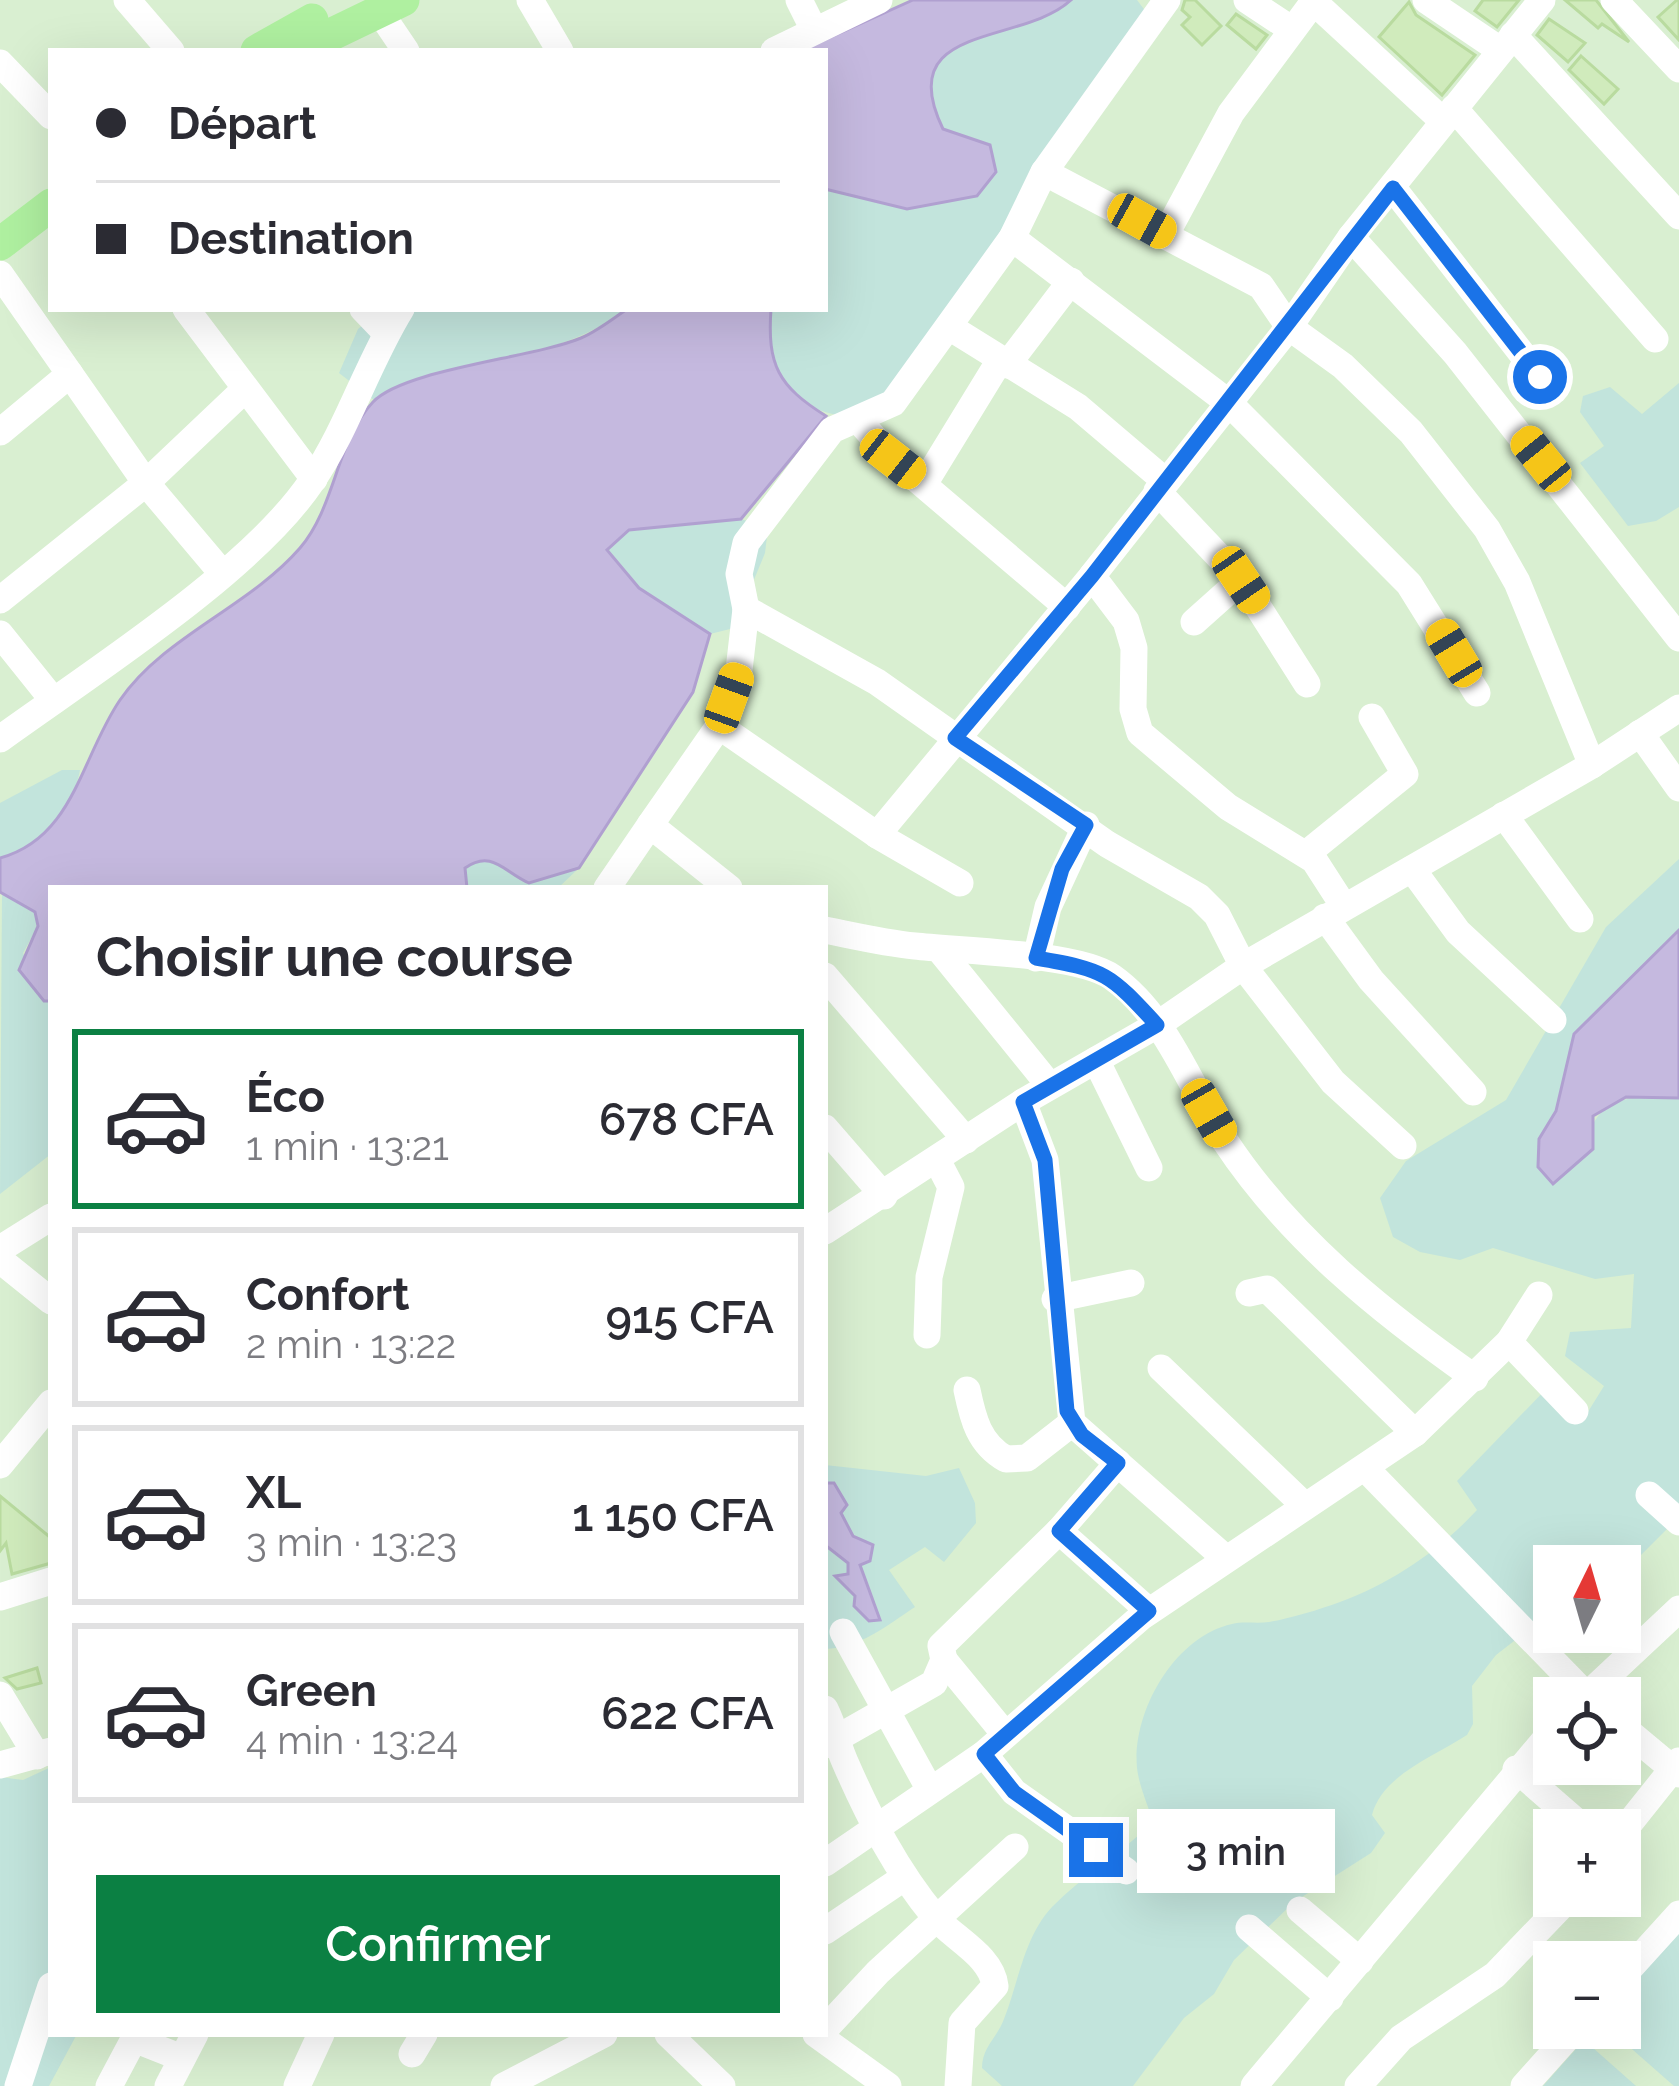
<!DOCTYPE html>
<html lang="fr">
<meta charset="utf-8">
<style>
:root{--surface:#fff;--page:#f2f2f3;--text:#2b2b33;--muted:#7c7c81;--line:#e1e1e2;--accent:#0b8043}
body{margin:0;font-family:Raleway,sans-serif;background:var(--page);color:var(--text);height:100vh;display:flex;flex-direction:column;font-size:45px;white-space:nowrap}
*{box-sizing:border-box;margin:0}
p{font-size:39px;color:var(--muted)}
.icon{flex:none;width:66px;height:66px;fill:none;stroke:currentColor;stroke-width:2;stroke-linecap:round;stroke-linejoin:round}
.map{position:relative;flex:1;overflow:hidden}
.side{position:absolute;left:48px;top:885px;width:780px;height:1152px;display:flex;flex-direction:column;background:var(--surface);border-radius:0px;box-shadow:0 12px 48px #0002}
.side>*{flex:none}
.hud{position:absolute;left:48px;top:48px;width:780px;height:264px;border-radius:0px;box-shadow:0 12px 48px #0002;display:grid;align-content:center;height:264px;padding:0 48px;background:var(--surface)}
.needle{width:78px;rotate:5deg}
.buttons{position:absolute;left:1533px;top:1545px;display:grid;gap:24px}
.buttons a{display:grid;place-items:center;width:108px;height:108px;border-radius:0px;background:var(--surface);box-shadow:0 12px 48px #0002;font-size:60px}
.end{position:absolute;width:54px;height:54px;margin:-27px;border:15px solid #1a73e8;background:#fff;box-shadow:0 0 0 6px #fff}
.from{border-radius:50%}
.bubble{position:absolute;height:84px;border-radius:0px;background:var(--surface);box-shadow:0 12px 48px #0002;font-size:39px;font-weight:600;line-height:84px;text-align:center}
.car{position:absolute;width:36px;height:72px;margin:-36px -18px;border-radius:15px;box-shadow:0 0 9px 3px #0007;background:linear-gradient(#f5c518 24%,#345 0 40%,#f5c518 0 76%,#345 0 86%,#f5c518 0)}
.hud b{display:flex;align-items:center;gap:42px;height:114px;font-size:45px}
.hud b+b{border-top:3px solid var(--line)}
.hud i{width:30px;height:30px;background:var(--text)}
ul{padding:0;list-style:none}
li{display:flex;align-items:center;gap:36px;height:180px;margin:0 24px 18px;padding:0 24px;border:6px solid var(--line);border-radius:0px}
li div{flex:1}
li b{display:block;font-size:45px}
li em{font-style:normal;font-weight:600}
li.on{border-color:var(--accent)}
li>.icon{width:108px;height:108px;stroke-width:1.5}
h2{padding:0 48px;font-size:54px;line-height:144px}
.action{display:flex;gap:24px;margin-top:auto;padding:24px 48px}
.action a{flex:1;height:138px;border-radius:0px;background:var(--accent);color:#fff;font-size:48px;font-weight:600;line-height:138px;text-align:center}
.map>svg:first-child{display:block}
</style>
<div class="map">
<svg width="1679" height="2086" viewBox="0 0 1679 2086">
<rect width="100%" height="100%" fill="#e6f9e1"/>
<!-- residential -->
<path fill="#d9efd1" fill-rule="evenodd" d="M0 0H1679V2086H0ZM51 51H825V309H51ZM51 888H825V2034H51ZM1554 1566H1620V1632H1554ZM1554 1698H1620V1764H1554ZM1554 1830H1620V1896H1554ZM1554 1962H1620V2028H1554Z"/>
<!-- green -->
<g fill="#c2e4dc">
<path d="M1071 0H1137L1156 25 1041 191 975 310 859 418C789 413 766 375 771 309H825V189L908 209 990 145 943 129C891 22 1022 46 1071 0Z"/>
<path d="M383 309H627C554 364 455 360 374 400L339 373 358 329Z"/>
<path d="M1679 383V507L1656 521 1628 526 1580 463 1604 446 1580 412 1583 396 1610 387 1642 414Z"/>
<path d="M741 519 768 528 765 553 734 628 710 634 639 588 607 550 629 531Z"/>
<path d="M62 770H80C72 813 43 847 0 858V803Z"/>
<path d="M478 859C528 863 512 895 579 868L558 888H467L465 867Z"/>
<path d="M1679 859V930L1574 1034 1556 1111 1539 1139 1554 1183C1608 1130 1574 1089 1679 1098V1517L1640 1556 1620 1598V1566H1554V1620L1531 1628 1496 1655 1472 1686 1473 1724 1467 1735C1435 1756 1382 1775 1372 1815L1385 1833 1371 1853 1294 1902 1234 1960 1214 1994 1184 2018 1133 2086H1002L982 2068C982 2047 997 2038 1004 2019 1019 1981 1024 1937 1052 1907 1082 1876 1122 1853 1153 1822 1148 1805 1139 1786 1137 1768 1132 1712 1174 1637 1232 1624 1243 1621 1257 1624 1269 1622 1292 1618 1318 1610 1340 1602 1392 1583 1440 1550 1477 1510L1457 1481 1552 1383 1586 1415 1604 1386 1565 1356 1570 1332 1631 1328 1634 1274 1595 1279 1493 1248 1460 1260 1420 1252 1393 1237 1380 1198 1406 1161 1506 1100 1606 927Z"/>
<path d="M2 892 35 912 38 926 23 953 44 1001H51V1154L0 1194Z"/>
<path d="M825 1465 926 1476 959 1468 975 1503 976 1523 944 1562 925 1547 889 1570 915 1607C886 1626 860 1648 825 1649Z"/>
<path d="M51 1767V2034H77L49 2086H0V1777L23 1780Z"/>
<path d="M1679 1928V2086H1674L1608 2028H1620V1995Z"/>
<path d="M1584 2040 1636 2086H1543Z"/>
</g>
<!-- water -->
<g fill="#c5b9df" stroke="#b0a0d0" stroke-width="3">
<path d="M913 0H1071C1022 46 891 22 943 129L990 145 996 172 977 196 907 209 825 189V51H800Z"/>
<path d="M627 309H771C767 365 778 386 826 416L741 519 629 530 607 550 639 588 710 634 693 692 579 868 529 883C504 872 492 849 465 868L467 888H51V1001H44L19 970 38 926 35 912 0 892V858C74 838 81 757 120 700 164 636 249 607 300 548 336 506 336 441 373 402 404 369 533 358 581 338 596 332 613 319 627 309Z"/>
<path d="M1679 930V1098L1626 1097 1593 1116V1149L1553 1184 1538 1167 1539 1139 1556 1111 1574 1034Z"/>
<path d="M834 1483 847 1505 841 1513 853 1536 873 1545 870 1561 860 1565 880 1620 869 1621 854 1606 855 1596 835 1576 848 1574V1563L825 1545V1483Z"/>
</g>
<!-- building -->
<g fill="#d0ebbc" stroke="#b9db9f" stroke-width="3">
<path d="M1185 0H1195L1221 26 1202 45 1182 25 1190 17 1182 10Z"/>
<path d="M1483 0H1519L1497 27 1475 11Z"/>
<path d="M1565 0H1596L1629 42 1602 24 1598 28Z"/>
<path d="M1677 0H1679V40L1658 17Z"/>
<path d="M1409 2 1416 15 1475 55 1442 95 1379 37Z"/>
<path d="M1236 14 1267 35 1256 49 1227 25Z"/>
<path d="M1549 19 1585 43 1568 62 1537 35Z"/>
<path d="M1581 56 1618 89 1604 104 1569 70Z"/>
<path d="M0 1496 51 1538V1563L12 1574 6 1543 0 1551Z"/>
<path d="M37 1668 41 1683 17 1689 5 1678Z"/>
</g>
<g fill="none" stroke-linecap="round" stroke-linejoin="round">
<!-- minor -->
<g stroke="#fff" stroke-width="27">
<path d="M127 0 171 51"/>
<path d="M530 0 560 51"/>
<path d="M799 0 813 28"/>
<path d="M1247 0 1291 29"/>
<path d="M1426 0 1500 50"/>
<path d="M1614 0 1679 69"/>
<path d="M1314 2 1443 121"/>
<path d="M379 11 406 51"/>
<path d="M1513 35 1679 216"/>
<path d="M774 51 879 0"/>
<path d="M0 63 51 116"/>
<path d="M1454 108 1655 339"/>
<path d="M1044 172 1167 0"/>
<path d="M1393 188 1540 377"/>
<path d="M1166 234 1231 113 1315 0"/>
<path d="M1351 237 1455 353 1679 638"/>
<path d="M1012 238 1229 403 1409 584 1477 693"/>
<path d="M0 274 146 483 222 573"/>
<path d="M186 309 314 479"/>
<path d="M363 309 386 333"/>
<path d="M951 328 1078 407 1164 480"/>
<path d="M1007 365 1071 281"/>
<path d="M860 422 893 459 1067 607"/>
<path d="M0 432 70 374"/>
<path d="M924 484 1000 360"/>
<path d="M1157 491 1241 580 1194 622"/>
<path d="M1092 576 1126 621 1134 648 1133 709 1140 733 1228 807 1314 860 1343 905"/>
<path d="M1241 580 1307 684"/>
<path d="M0 600 146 483 243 391"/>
<path d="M746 609 877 682 1107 844 1199 897 1217 915 1243 966 1333 1082 1403 1146"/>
<path d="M0 634 53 700"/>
<path d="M719 726 877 835 960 883"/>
<path d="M1640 733 1679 788"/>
<path d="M0 739C91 673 252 571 312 481 348 428 367 364 401 309"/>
<path d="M1504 815 1580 919"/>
<path d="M650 825 719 726 739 670 746 609 739 574 746 543 832 430 893 403 1012 238 1044 172 1261 286 1289 327 1343 366 1411 432 1487 529 1517 582 1592 765"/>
<path d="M877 835 1092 576 1289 327 1351 237 1542 0"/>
<path d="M1306 854 1405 774 1372 717"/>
<path d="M1412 869 1458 932 1553 1020"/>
<path d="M607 888 650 825 729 888"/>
<path d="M1325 917 1371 980 1473 1092"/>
<path d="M825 930C855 936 885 943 915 946 960 951 1078 953 1112 977 1167 1016 1190 1087 1225 1141 1289 1238 1381 1312 1475 1378"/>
<path d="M939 949 1050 1086"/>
<path d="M1036 958 1048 907 1086 825"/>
<path d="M825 976 966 1140"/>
<path d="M1096 1060 1149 1168"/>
<path d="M1023 1102 1045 1160 1072 1423 1224 1557"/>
<path d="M825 1128 884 1196"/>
<path d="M825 1231 1023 1102 1157 1025 1243 966 1592 765 1679 708"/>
<path d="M0 1249 51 1217"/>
<path d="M0 1260 51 1301"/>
<path d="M1249 1293 1267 1289 1415 1433"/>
<path d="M1055 1299 1131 1283"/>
<path d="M927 1335 929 1277 951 1187 937 1160"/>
<path d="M1509 1342 1575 1411"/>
<path d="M1161 1368 1305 1506"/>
<path d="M967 1390C973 1419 979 1444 1006 1459L1027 1458 1072 1423"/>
<path d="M0 1465 51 1403"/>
<path d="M1366 1469 1589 1698"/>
<path d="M1649 1495 1679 1522"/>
<path d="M1059 1531 1149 1611"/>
<path d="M0 1597 51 1581"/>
<path d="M843 1632 930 1790"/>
<path d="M944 1660 1004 1733"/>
<path d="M0 1695 37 1756"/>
<path d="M1584 1698 1679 1609"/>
<path d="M825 1709C834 1727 837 1744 845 1762 869 1817 896 1870 935 1917 954 1939 992 1956 995 1986L962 2023 958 2086"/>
<path d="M1620 1725 1679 1774"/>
<path d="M825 1745 934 1683 944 1660 941 1646 1059 1531 1118 1463"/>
<path d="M984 1754 1014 1792 1126 1871"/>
<path d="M0 1765 51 1751"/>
<path d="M1516 1769 1586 1830"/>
<path d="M1620 1835 1679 1761"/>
<path d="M825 1863 984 1754 1141 1617 1415 1433 1509 1342 1539 1295"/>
<path d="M1300 1910 1360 1961"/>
<path d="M1249 1928 1330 1998"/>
<path d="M825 1931 905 1877"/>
<path d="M1620 1979 1679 1914"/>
<path d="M825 2029 878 1972 1015 1847"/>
<path d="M668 2034 722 2086"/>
<path d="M816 2034 888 2086"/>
<path d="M412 2054 424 2034"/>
<path d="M18 2086 51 1986"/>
<path d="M109 2086 134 2039 182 2058"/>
<path d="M168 2086 195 2034"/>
<path d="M297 2086 321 2034"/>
<path d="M504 2086 604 2034"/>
<path d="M1254 2086 1554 1729"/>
<path d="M1358 2086 1401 2038 1495 1975 1571 1896"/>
<path d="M1524 2086 1576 2028"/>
</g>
<!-- major -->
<g stroke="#aff0a0" stroke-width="33">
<path d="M257 51 312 20"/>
<path d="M297 51 403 0"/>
<path d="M0 244 51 205"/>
</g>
</g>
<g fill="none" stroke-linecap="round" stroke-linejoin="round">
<!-- route -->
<path stroke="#1a73e8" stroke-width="15" d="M1096 1850 1014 1792 984 1754 1149 1611 1059 1531 1118 1463 1082 1435 1067 1411 1045 1160 1023 1102 1157 1025C1109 973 1106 970 1036 958L1062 869 1086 825 955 738 1092 576 1393 188 1540 377"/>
</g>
</svg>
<div class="buttons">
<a><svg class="needle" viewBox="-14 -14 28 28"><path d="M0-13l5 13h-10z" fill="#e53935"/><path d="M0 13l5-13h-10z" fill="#7c7c81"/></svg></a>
<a><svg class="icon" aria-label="locate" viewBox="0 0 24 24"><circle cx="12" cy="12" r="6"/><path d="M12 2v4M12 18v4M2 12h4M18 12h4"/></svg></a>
<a>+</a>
<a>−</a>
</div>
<i class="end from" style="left:1540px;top:377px"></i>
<i class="end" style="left:1096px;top:1850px"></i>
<div class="bubble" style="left:1137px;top:1809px;width:198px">3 min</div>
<i class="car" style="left:1142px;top:221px;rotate:119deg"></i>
<i class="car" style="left:893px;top:459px;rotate:128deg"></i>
<i class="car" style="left:1541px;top:459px;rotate:321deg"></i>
<i class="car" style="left:1241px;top:580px;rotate:146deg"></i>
<i class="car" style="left:1454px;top:653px;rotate:329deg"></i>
<i class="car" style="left:729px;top:698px;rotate:20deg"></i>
<i class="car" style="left:1209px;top:1113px;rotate:150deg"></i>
<div class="hud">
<b><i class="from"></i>Départ</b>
<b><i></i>Destination</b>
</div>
<section class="side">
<h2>Choisir une course</h2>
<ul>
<li class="on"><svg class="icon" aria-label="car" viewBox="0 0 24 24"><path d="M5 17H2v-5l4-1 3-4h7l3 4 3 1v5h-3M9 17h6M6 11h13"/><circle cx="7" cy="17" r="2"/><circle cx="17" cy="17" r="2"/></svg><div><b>Éco</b><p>1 min · 13:21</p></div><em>678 CFA</em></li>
<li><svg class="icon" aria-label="car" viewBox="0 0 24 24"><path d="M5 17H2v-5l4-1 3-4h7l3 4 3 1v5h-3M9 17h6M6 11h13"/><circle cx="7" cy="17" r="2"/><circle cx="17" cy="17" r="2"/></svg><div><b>Confort</b><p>2 min · 13:22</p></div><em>915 CFA</em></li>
<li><svg class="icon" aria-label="car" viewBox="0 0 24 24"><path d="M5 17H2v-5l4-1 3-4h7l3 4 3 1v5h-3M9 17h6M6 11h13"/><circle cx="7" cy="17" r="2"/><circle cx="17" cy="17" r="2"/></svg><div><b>XL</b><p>3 min · 13:23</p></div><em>1 150 CFA</em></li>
<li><svg class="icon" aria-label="car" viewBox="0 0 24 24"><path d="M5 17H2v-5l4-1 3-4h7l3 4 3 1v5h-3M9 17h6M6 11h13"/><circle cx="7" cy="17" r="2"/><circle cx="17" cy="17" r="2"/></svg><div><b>Green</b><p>4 min · 13:24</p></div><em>622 CFA</em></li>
</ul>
<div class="action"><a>Confirmer</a></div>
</section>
</div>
